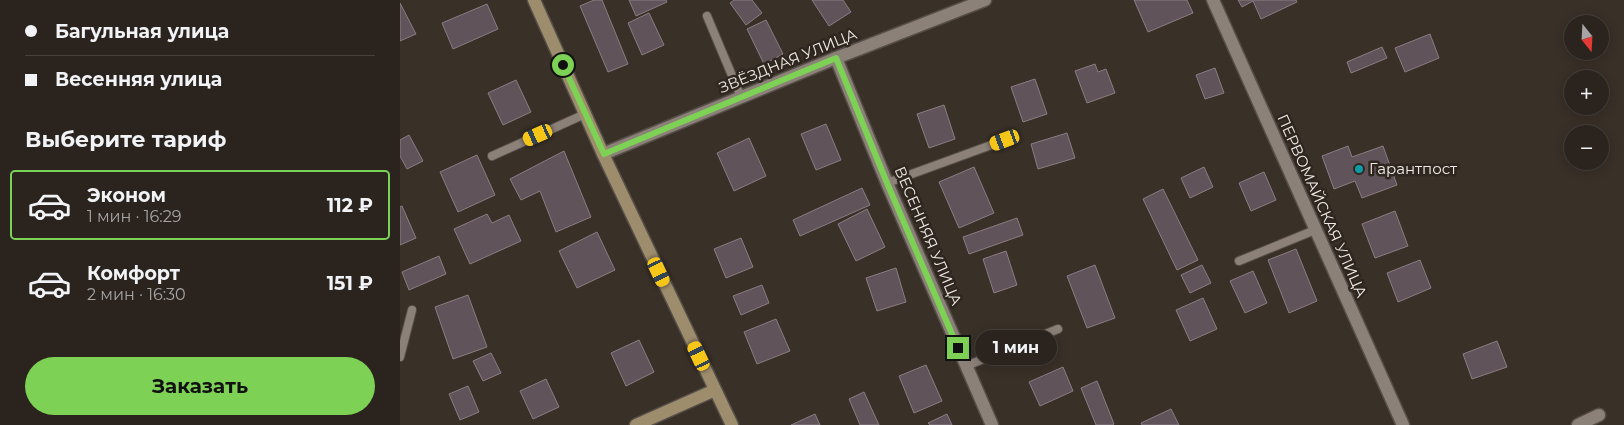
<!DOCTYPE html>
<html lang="ru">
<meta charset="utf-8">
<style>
:root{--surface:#2b241e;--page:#37302b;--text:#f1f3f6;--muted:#a6a4a4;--line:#47413c;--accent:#7dd154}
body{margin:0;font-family:Montserrat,sans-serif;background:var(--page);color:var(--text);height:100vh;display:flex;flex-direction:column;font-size:19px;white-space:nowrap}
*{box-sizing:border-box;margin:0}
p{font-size:16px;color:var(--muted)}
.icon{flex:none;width:28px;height:28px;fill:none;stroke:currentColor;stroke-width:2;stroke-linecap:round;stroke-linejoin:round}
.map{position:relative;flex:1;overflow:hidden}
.side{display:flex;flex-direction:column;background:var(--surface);width:400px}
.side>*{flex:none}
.hud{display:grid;align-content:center;height:110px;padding:0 25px;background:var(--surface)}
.needle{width:32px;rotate:162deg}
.tools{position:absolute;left:1164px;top:15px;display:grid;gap:10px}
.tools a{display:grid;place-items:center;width:45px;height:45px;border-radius:50%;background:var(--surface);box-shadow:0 2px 12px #0003,0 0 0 1px var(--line);font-size:25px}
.end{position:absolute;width:22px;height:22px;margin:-11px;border:6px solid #7dd154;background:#111;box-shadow:0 0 0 2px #111}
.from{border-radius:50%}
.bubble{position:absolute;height:35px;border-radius:18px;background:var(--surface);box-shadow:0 2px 12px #0003,0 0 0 1px var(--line);font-size:16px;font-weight:700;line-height:35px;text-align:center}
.car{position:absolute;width:15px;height:30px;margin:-15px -8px;border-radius:6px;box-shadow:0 0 4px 1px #0007;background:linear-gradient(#f5c518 24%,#345 0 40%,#f5c518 0 76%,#345 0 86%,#f5c518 0)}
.hud b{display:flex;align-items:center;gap:18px;height:48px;font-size:19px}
.hud b+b{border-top:1px solid var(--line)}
.hud i{width:12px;height:12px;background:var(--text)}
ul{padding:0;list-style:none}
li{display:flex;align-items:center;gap:15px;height:70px;margin:0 10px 8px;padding:0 15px;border:2px solid transparent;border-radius:5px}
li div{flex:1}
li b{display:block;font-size:19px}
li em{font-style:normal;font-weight:700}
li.active{border-color:var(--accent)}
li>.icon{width:45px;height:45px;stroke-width:1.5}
h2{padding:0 25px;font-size:22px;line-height:60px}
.button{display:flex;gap:10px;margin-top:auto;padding:10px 25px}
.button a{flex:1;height:58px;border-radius:30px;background:var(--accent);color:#111;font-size:20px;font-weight:700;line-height:58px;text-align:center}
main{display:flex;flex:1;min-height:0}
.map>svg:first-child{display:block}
</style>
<main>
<section class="side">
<div class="hud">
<b><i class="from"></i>Багульная улица</b>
<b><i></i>Весенняя улица</b>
</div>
<h2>Выберите тариф</h2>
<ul>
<li class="active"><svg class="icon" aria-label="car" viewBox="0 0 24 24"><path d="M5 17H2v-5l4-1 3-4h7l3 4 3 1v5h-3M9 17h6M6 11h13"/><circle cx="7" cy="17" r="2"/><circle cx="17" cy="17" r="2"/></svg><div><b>Эконом</b><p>1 мин · 16:29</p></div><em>112 ₽</em></li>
<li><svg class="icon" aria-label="car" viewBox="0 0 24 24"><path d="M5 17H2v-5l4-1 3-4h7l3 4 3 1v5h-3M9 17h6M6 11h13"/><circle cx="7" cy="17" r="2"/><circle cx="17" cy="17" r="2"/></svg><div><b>Комфорт</b><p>2 мин · 16:30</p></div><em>151 ₽</em></li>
</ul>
<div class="button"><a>Заказать</a></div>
</section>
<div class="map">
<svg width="1224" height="425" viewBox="0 0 1224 425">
<rect width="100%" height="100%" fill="#393028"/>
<!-- building -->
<g fill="#60545a" stroke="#8a7d83">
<path d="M194 0H202L228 64 208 72 180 6Z"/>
<path d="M229 0H266L267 2 236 16Z"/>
<path d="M334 0H352L362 13 346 25 330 3Z"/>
<path d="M412 0H443L451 12 429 26Z"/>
<path d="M734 0H787L793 13 748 32Z"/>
<path d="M838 0H896L897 2 861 19 853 1 842 7Z"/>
<path d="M0 3 16 34 0 41Z"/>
<path d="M87 4 98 29 53 49 42 23Z"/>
<path d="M249 13 264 45 242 55 228 23Z"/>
<path d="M366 20 383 54 364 64 347 29Z"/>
<path d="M1030 34 1039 58 1005 72 995 48Z"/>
<path d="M982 47 987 58 951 73 947 62Z"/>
<path d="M695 64 698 72 706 69 715 93 687 103 675 71Z"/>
<path d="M815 68 824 93 805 99 796 75Z"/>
<path d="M635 79 647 114 623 122 611 87Z"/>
<path d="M116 80 131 112 103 125 88 93Z"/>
<path d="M544 105 555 139 529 148 517 114Z"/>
<path d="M426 124 441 160 416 170 401 134Z"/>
<path d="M667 133 675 158 638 169 631 144Z"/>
<path d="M9 135 23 161 7 169 0 156V140Z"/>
<path d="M349 138 366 176 334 191 317 153Z"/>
<path d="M948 146 952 157 983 146 997 185 962 198 955 181 934 189 922 156Z"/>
<path d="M164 151 191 217 156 232 140 191 121 200 110 179Z"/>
<path d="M77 155 95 195 58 212 40 172Z"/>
<path d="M574 167 594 213 559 228 539 182Z"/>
<path d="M804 167 813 187 790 198 781 178Z"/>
<path d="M864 172 876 200 851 211 839 183Z"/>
<path d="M462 188 470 205 400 236 393 220Z"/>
<path d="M763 189 798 260 777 270 743 199Z"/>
<path d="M2 206 16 238 0 245V207Z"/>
<path d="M467 209 485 247 456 261 438 224Z"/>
<path d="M995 211 1008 246 975 258 962 224Z"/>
<path d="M87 214 92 223 109 215 121 241 70 264 54 229Z"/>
<path d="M617 218 623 235 569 254 563 237Z"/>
<path d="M197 232 215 270 177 288 159 251Z"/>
<path d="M341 238 353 267 326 278 314 249Z"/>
<path d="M896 249 917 301 889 313 868 260Z"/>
<path d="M606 251 617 285 594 293 583 259Z"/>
<path d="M39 256 46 274 9 290 2 272Z"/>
<path d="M1020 260 1031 288 998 302 987 273Z"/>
<path d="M695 265 715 318 687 328 667 276Z"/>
<path d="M802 265 811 283 790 293 781 275Z"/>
<path d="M496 268 506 302 477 311 466 278Z"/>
<path d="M853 271 867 303 845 313 830 281Z"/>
<path d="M362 285 369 303 341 315 333 296Z"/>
<path d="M68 295 87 347 53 359 35 307Z"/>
<path d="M803 298 817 329 790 341 776 310Z"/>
<path d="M376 319 390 351 357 364 344 332Z"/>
<path d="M239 340 254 372 226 386 211 353Z"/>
<path d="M1097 341 1107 367 1072 379 1063 354Z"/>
<path d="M91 353 101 373 83 381 73 361Z"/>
<path d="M526 365 542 401 514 413 499 376Z"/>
<path d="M663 367 673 391 640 406 629 382Z"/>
<path d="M146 379 159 407 133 419 120 391Z"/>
<path d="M697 381 714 424 713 425H696L681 388Z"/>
<path d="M68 386 79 412 60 420 49 394Z"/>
<path d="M464 392 479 425H460L449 399Z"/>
<path d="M771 409 779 425H742L741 423Z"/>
<path d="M415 414 420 425H391Z"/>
<path d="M547 414 552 425H530L528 423Z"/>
</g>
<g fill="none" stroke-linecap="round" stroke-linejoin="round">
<!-- lane casing -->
<g stroke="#564f49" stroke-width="10">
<g id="lane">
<path d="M307 16 341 97"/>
<path d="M92 156 185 114"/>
<path d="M487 183 605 140"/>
<path d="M839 261 915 230"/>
<path d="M0 357 12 310"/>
<path d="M566 366 658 329"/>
</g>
</g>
<!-- street casing -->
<g stroke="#564f49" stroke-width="15">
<g id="street">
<path d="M813 0 1003 425"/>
<path d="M436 58 487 183 592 425"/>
<path d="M203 154 436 58 585 0"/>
<path d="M1178 425 1199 415"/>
</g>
</g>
<!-- secondary casing -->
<g stroke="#564f49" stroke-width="15">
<g id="secondary">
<path d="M134 0 203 154 332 425"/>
<path d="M236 425 315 390"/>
</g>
</g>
<!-- lane -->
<use href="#lane" stroke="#8c8178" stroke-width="8"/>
<!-- street -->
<use href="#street" stroke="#8c8178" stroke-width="12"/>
<!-- secondary -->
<use href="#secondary" stroke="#9e8d6c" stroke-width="12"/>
</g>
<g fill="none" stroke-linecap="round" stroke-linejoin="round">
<!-- route -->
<path stroke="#7dd154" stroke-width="6" d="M163 65 204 154 436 58 487 183 558 348"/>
</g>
<!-- markers -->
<circle fill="#0f9aa8" stroke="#2f261f" stroke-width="2" cx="959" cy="169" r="5"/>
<g text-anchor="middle" stroke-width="5" stroke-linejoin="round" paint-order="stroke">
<!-- street labels -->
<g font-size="15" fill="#f1ece7" stroke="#2f261f">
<text transform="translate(388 61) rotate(-22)" y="5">ЗВЁЗДНАЯ УЛИЦА</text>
<text transform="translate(922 206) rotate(66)" y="5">ПЕРВОМАЙСКАЯ УЛИЦА</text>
<text transform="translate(528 236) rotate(67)" y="5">ВЕСЕННЯЯ УЛИЦА</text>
</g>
<!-- poi labels -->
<g font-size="15" fill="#f1ece7" stroke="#2f261f" text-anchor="start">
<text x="969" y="174">Гарантпост</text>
</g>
</g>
</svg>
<div class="tools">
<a><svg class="needle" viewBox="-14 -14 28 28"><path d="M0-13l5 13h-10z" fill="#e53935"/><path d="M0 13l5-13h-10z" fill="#a6a4a4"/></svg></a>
<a>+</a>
<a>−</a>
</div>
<i class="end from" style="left:163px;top:65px"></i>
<i class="end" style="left:558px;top:348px"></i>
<div class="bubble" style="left:575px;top:330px;width:82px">1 мин</div>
<i class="car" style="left:138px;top:135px;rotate:246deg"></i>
<i class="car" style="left:605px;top:140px;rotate:250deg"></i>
<i class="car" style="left:259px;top:272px;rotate:155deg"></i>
<i class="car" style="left:299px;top:356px;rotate:335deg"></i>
</div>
</main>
